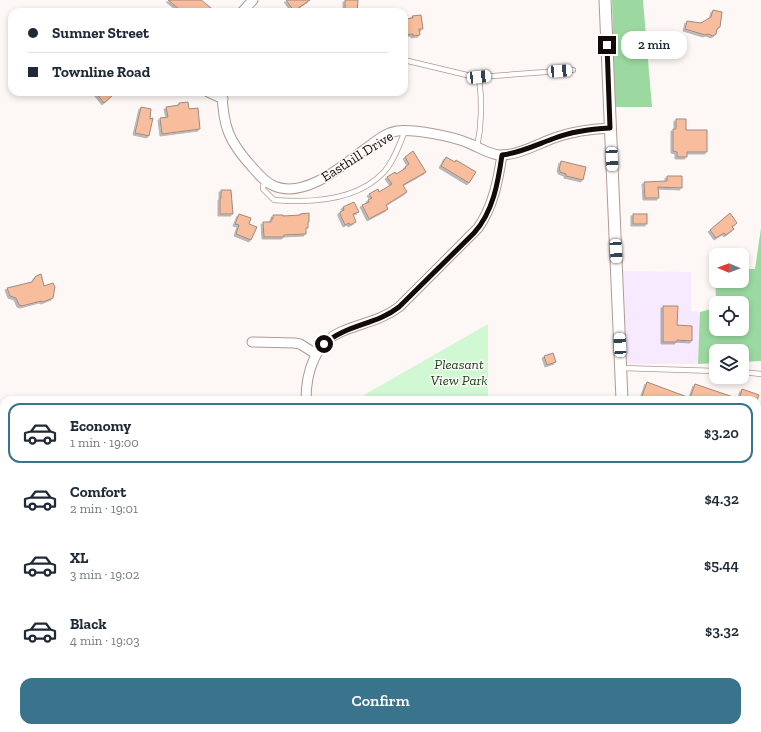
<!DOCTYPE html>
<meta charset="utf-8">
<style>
:root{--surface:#fff;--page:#f2f2f3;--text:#1f2937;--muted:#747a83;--line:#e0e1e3;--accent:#39738c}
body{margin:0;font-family:"Zilla Slab",serif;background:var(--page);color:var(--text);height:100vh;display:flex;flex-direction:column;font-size:15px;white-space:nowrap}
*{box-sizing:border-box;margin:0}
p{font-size:13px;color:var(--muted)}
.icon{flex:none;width:22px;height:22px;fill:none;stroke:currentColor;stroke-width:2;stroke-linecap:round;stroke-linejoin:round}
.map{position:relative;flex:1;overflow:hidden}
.drawer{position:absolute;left:0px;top:396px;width:761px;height:336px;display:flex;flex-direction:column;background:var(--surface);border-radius:12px 12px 0 0;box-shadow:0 2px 6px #0003}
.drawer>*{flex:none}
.banner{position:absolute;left:8px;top:8px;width:400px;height:88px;border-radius:12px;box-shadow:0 2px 6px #0003;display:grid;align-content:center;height:88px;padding:0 20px;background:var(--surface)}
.needle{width:26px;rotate:271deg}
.tools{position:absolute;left:709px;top:248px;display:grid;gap:8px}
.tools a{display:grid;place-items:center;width:40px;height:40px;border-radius:8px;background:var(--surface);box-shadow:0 2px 6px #0003;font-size:20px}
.end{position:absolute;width:18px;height:18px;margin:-9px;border:5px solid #120b08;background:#fff;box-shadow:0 0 0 2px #fff}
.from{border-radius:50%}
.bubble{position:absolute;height:28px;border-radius:12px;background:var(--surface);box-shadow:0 2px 6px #0003;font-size:13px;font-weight:600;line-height:28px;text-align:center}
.car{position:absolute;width:12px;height:24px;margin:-12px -6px;border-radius:5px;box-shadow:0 0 3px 1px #0007;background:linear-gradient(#fff 24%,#345 0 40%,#fff 0 76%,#345 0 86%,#fff 0)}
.banner b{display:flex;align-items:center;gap:14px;height:38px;font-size:15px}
.banner b+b{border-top:1px solid var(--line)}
.banner i{width:10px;height:10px;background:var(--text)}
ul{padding:7px 0 0;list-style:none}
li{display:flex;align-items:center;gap:12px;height:60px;margin:0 8px 6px;padding:0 12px;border:2px solid transparent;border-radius:12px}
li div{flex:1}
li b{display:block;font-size:15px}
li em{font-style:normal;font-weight:600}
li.current{border-color:var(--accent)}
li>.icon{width:36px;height:36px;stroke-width:1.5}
.button{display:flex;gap:8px;margin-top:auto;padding:8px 20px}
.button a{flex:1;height:46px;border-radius:12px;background:var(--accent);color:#fff;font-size:16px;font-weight:600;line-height:46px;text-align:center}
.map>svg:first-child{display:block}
</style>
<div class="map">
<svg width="761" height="732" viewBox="0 0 761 732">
<defs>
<filter id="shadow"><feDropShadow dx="-2" dy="2" stdDeviation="0" flood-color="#0004"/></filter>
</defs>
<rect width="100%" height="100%" fill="#fdf8f6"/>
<!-- commercial -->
<path fill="#f7eafe" d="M623 271 691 272V311L700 312 698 364H627Z"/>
<!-- green -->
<path fill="#d0f8d2" d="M488 324V400H363L364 395Z"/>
<!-- forest -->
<g fill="#9bd9a0">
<path d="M612 0H643L652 107H615Z"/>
<path d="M761 228V361L742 362V351H716V363L698 364 700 312 716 308V329H742V303H716L715 268 716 281H742V269H755Z"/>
<rect x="757" y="476" width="4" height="137"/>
</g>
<!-- building -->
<g fill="#f8bd9c" stroke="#9d8a80" filter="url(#shadow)">
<path d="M168 0H201L216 12H183Z"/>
<path d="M286 0H310L294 11Z"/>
<path d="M345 0H358L357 12H345Z"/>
<path d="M713 10 722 12 720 27 717 29 716 34 713 36 708 34 705 35 685 29 687 21 701 23 711 17Z"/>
<path d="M421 15 423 29H419L420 35 413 36V34L404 35V19L413 18 412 16Z"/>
<path d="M95 92H108L112 96 104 103Z"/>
<path d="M188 102 189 109 198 108 200 129 162 134 160 118 168 117 166 107 179 105V103Z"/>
<path d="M141 107 151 109 150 119 153 118 149 136 135 133Z"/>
<path d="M676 119H686V130H707V152H687V157H677V152L673 151V129H676Z"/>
<path d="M413 151 426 172 403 185 407 192 386 205 388 209 369 219 362 205 369 202 368 200 372 198 369 194 378 189 379 192 392 184 387 177 395 172 396 174 406 168 405 167 409 164 405 157Z"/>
<path d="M446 157 455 162 456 160 476 172 469 183 441 166Z"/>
<path d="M561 161 586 167 583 180 566 176V174L560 172V170H559Z"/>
<path d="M667 176H682V188L658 187 659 198H645L644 182 667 181Z"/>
<path d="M221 190H231L233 214H220V198H221Z"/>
<path d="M354 202 359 212 353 214 356 222 350 225 349 223 345 225 340 214V212L344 210 343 207Z"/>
<path d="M309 213V222H308V228H306V234L284 235V237H264L263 222H271V219H273V215H283V216L300 215V214Z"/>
<path d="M730 213 737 223 732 227 734 229 726 235 724 233 716 238 710 230Z"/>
<path d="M239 214 251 218 249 224 257 227 251 240 236 234 239 225 235 224Z"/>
<rect x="633" y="214" width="14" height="10"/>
<path d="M41 274 44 286 53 283 55 287 53 298 43 302 41 301 22 306 19 305 16 298 10 296 7 288 32 282 36 276Z"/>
<path d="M663 306H678L677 325 692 326V341L677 340V342H663Z"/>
<path d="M553 353 556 362 547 365 544 356Z"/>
<path d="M647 382 690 398 695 384 739 399 742 389 759 395 757 400H645L641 399Z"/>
</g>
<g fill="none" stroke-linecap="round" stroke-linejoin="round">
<!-- service casing -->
<g stroke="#af9b92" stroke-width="6">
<g id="service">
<path d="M404 60 471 76 479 77 573 70"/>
<path d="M477 147C482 124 482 100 479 77"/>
<path d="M264 180 263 189 274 200C310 203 357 201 384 172 394 161 399 145 405 131"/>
<path d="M622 368 716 371"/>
<path d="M742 372 761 374"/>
<path d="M757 471 761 470"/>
<path d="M757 661 761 662"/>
<path d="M559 728V732"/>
</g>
</g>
<!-- minor casing -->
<g stroke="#af9b92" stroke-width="11">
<g id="minor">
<path d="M242 12 253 0"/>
<path d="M208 92 223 99"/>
<path d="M222 92C223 127 229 142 253 168 259 175 265 182 274 186 305 199 342 166 365 149 375 142 385 133 397 131 414 129 452 136 468 143 479 147 488 154 499 155 518 156 539 143 557 137 574 131 592 129 610 128"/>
<path d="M252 342 294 343 300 344 316 354"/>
<path d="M306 400C306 372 315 342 343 331 362 323 382 320 399 307L478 228C493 207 498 181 502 155"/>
<path d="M0 535 4 536"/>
<path d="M0 711H4"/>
<path d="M164 732V728"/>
<path d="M277 732V728"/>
<path d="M389 732V728"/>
<path d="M502 732V728"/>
</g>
</g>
<!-- tertiary casing -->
<g stroke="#af9b92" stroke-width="13">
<g id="tertiary">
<path d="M605 0 622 400"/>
<path d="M757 640H761"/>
<path d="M619 732V728"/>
</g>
</g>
<!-- service -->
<use href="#service" stroke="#fff" stroke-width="4.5"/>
<!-- minor -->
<use href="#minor" stroke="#fff" stroke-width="9"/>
<!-- tertiary -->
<use href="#tertiary" stroke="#fff" stroke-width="11"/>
</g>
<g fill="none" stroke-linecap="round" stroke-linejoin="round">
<!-- route -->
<path stroke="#120b08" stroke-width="5" d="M324 344C347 324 376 325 399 307L474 233C493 212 498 183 502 155 520 153 538 144 555 138 573 131 592 129 610 128L607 45"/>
</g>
<g text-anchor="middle" stroke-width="3" stroke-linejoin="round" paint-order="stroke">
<!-- street labels -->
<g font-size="14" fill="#120b08" stroke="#fdf8f6">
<text transform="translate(357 156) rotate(-32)" y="5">Easthill Drive</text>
</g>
<!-- park labels -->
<g font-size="14" font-style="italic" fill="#15411c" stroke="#fdf8f6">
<text x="459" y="369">Pleasant<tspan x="459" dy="16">View Park</tspan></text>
</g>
</g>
</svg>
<div class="tools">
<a><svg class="needle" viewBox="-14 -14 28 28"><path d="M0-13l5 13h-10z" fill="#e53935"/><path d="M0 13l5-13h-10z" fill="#747a83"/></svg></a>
<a><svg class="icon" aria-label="locate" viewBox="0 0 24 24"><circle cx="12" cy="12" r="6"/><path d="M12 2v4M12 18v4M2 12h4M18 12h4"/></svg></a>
<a><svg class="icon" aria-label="layers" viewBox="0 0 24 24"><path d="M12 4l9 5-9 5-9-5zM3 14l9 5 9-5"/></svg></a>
</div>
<i class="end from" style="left:324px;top:344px"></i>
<i class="end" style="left:607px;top:45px"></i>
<div class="bubble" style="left:621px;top:31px;width:66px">2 min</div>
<i class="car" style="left:560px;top:71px;rotate:86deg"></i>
<i class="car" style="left:479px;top:77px;rotate:84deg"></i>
<i class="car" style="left:612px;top:159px;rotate:177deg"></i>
<i class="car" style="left:616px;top:251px;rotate:177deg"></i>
<i class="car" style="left:620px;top:345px;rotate:357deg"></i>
<div class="banner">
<b><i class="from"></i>Sumner Street</b>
<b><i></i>Townline Road</b>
</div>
<section class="drawer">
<ul>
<li class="current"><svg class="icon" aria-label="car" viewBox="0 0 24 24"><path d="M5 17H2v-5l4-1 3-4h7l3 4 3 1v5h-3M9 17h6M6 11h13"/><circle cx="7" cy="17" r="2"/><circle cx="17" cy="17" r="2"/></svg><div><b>Economy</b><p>1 min · 19:00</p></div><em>$3.20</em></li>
<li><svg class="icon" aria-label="car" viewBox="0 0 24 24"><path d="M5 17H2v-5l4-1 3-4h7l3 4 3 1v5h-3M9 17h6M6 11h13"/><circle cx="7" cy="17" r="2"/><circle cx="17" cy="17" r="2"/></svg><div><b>Comfort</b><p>2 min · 19:01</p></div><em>$4.32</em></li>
<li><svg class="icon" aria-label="car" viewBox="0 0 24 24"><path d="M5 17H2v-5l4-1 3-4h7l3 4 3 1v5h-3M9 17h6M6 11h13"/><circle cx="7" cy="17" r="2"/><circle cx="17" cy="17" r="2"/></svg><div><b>XL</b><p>3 min · 19:02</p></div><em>$5.44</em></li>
<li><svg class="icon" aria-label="car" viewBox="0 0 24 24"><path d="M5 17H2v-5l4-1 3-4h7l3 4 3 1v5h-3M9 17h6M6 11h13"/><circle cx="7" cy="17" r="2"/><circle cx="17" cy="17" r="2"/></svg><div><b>Black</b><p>4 min · 19:03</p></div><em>$3.32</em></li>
</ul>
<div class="button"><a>Confirm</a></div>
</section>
</div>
